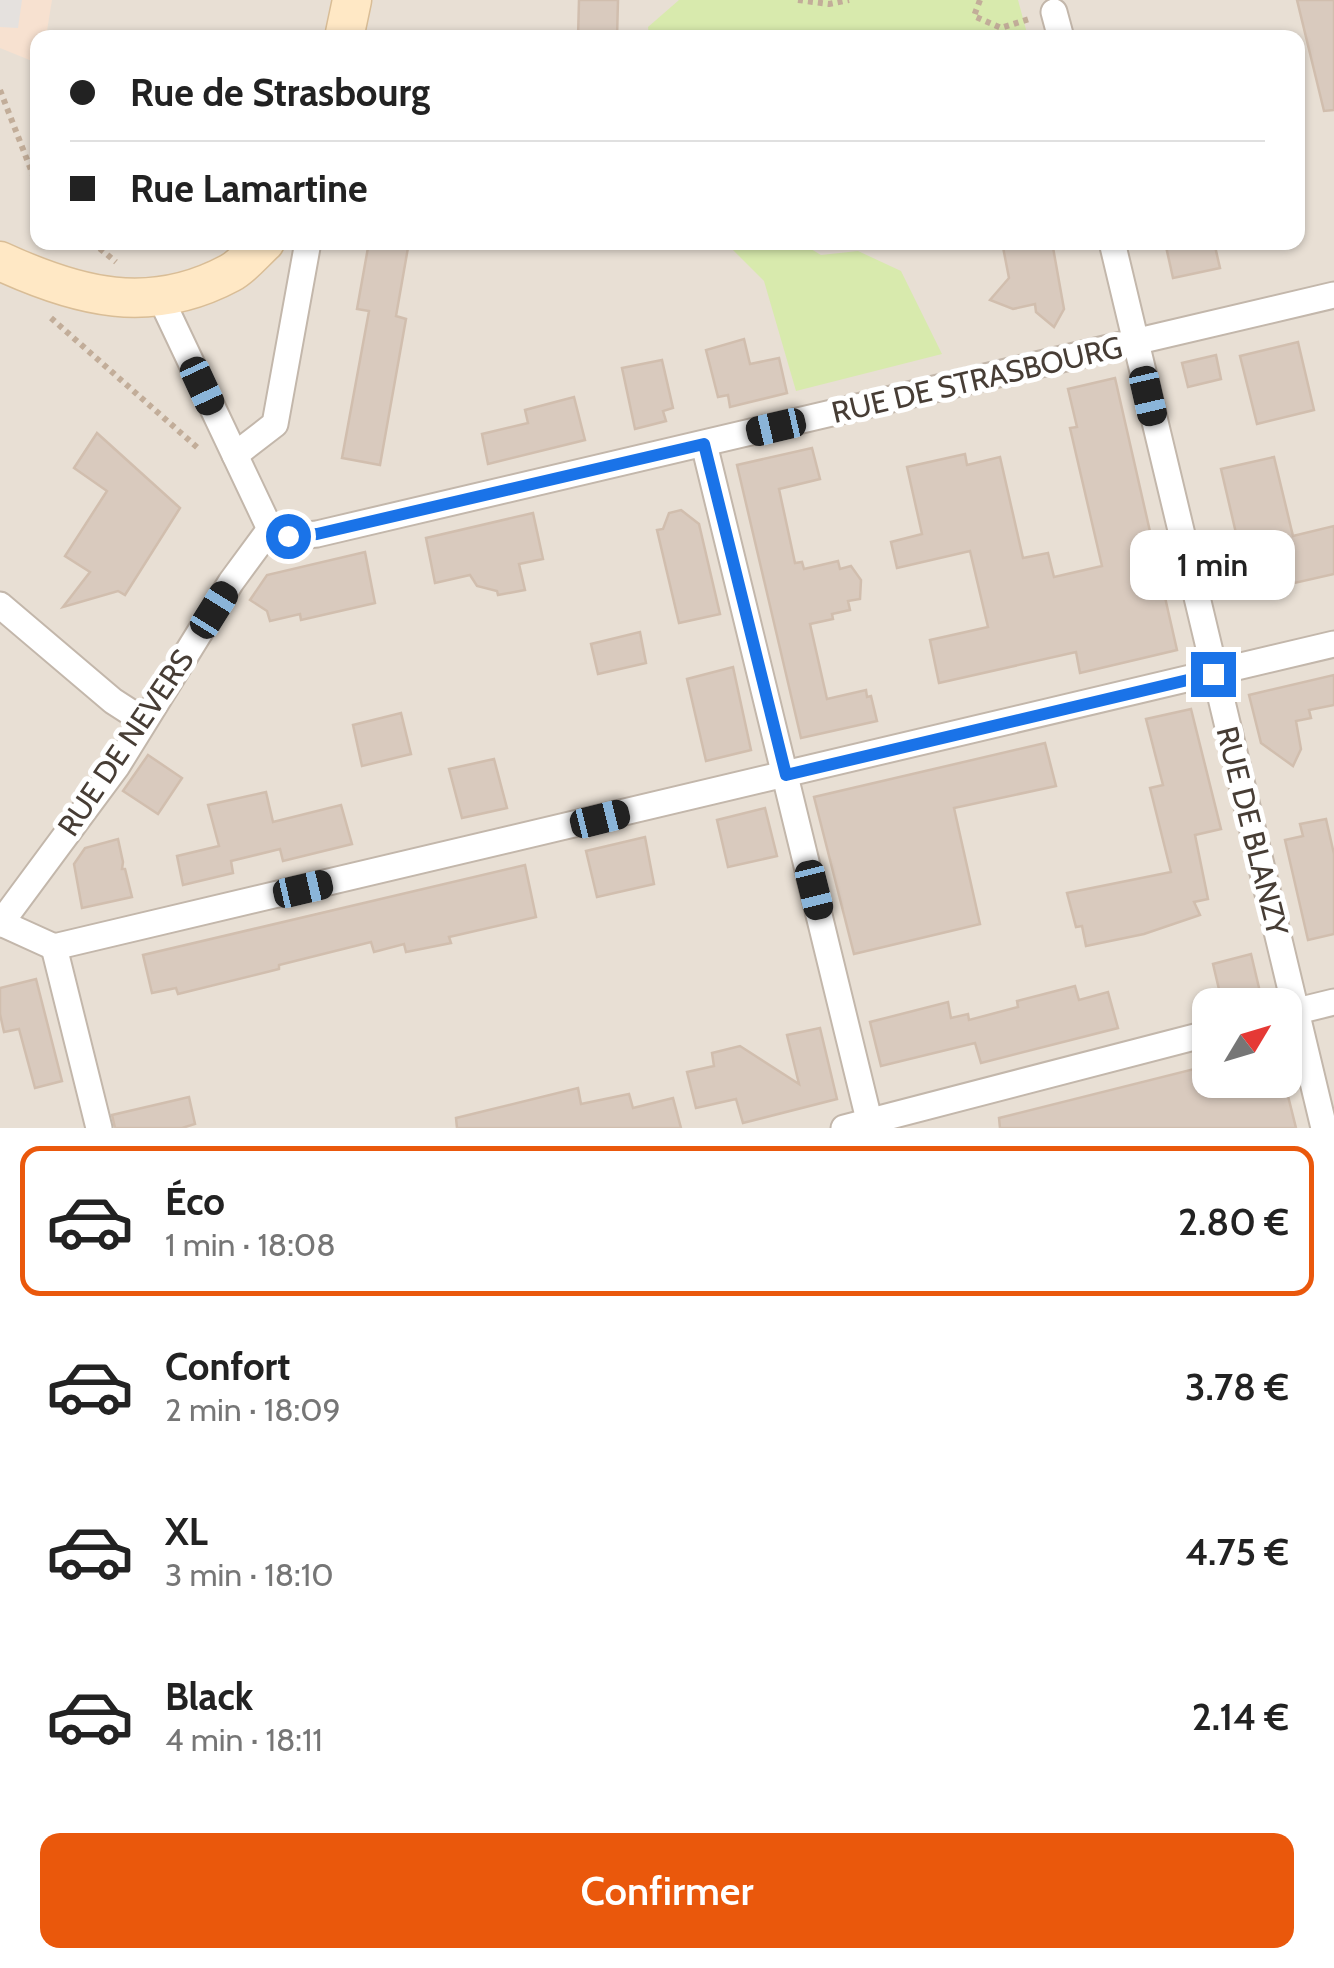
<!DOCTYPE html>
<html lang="fr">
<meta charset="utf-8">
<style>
:root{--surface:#fff;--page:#f6f6f6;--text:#222;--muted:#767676;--line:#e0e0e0;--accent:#ea580c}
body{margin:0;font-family:Cabin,sans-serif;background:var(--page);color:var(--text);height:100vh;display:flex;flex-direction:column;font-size:38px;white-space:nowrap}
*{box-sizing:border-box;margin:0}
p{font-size:32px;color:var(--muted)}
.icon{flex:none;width:55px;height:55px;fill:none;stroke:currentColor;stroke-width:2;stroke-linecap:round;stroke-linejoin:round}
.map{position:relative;height:1128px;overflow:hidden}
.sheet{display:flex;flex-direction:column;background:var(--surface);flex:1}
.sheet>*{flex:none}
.hud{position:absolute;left:30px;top:30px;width:1275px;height:220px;border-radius:20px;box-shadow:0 2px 8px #0004;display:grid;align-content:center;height:220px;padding:0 40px;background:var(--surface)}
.needle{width:65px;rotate:52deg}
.controls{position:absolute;left:1192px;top:988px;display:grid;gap:20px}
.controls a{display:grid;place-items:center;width:110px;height:110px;border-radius:20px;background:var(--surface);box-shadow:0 2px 8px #0004;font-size:50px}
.end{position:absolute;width:45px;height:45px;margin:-22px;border:12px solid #1a73e8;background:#fff;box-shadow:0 0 0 5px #fff}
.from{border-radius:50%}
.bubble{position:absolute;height:70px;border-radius:20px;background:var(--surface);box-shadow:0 2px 8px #0004;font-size:32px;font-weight:600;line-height:70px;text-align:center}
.car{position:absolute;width:30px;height:60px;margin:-30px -15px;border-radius:12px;box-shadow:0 0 8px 2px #0007;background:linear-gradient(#222 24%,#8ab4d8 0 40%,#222 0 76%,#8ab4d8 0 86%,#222 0)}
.hud b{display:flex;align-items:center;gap:35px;height:95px;font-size:38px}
.hud b+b{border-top:2px solid var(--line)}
.hud i{width:25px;height:25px;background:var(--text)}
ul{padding:18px 0 0;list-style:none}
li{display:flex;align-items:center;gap:30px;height:150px;margin:0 20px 15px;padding:0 20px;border:5px solid transparent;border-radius:20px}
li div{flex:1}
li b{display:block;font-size:38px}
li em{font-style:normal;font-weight:600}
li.current{border-color:var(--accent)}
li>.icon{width:90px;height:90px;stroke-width:1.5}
.cta{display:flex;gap:20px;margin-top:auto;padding:20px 40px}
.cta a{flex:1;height:115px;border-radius:20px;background:var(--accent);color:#fff;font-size:40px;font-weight:600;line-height:115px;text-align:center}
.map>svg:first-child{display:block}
</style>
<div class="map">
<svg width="1334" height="1128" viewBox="0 0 1334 1128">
<rect width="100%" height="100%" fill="#f4eee6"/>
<!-- residential -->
<path fill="#e8dfd4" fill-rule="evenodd" d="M0 0H1334V1128H0ZM38 38H1298V242H38ZM1210 1005H1285V1080H1210Z"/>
<!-- commercial -->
<path fill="#f7e1d0" d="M0 0H52L46 37 38 38 37 63 0 48Z"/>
<!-- green -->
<g fill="#d8eaad">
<path d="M679 0H1018L1028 37H649L648 27Z"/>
<path d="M726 243H801L821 255 858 251 901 271 942 354 796 391 764 281Z"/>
</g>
<!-- parking -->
<path fill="#e5e1de" d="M0 0H22L18 28 0 27Z"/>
<!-- building -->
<g fill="#d9cabe" stroke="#d1beae" stroke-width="2.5">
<path d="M579 0H618L617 38H578Z"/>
<path d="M1297 0H1334V110L1324 111Z"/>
<path d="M369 242H409L396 316 406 319 380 465 342 458 369 311 357 309Z"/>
<path d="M1002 242H1052L1064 309 1054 327 1036 312 1035 304 1013 309 990 300 1009 278Z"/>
<path d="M1165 242H1214L1220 268 1173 278Z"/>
<path d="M744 339 750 364 779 358 787 393 730 407 728 395 718 397 706 350Z"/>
<path d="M1298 342 1314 410 1257 424 1240 356Z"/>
<path d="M1216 355 1221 379 1188 387 1182 363Z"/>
<path d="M662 360 673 408 663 411 666 421 635 429 622 368Z"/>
<path d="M1115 378 1177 650 1080 673 1076 652 939 683 930 640 988 627 970 551 897 568 891 542 922 534 907 467 965 454 967 465 1000 457 1023 558 1048 553 1054 577 1102 566 1070 428 1077 427 1068 389Z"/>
<path d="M574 397 585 440 488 464 482 434 528 423 525 410Z"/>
<path d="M97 433 180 508 125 595 118 591 63 607 90 572 65 556 107 491 74 468Z"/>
<path d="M812 448 820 479 779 489 795 563 802 562 804 569 838 561 840 569 851 566 861 580 860 599 848 601 850 610 832 614 833 619 810 624 827 699 866 690 867 697 871 696 877 721 801 738 737 465Z"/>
<path d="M1274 457 1293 536 1334 526V574L1250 593 1221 469Z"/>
<path d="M681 510 699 524 720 614 679 623 657 530 663 529 669 513Z"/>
<path d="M533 513 543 559 519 564 525 590 498 595 497 591 477 586 470 575 435 583 426 538Z"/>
<path d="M365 552 375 603 301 620 300 614 270 621 267 611 250 600 267 575Z"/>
<path d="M640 632 646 663 598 674 591 644Z"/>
<path d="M733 667 751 750 706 761 687 679Z"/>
<path d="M1334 675V705L1309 710 1311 718 1296 721 1301 749 1293 766 1261 743 1249 695Z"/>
<path d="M1191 709 1221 829 1195 835 1208 899 1194 902 1200 915 1144 934 1086 946 1082 926 1076 927 1067 893 1171 872 1150 788 1163 785 1146 719Z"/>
<path d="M401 713 411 754 362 766 353 725Z"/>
<path d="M1045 743 1056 786 954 808 980 924 854 954 814 797Z"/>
<path d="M148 755 182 778 158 814 123 791Z"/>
<path d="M494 759 507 808 462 818 449 769Z"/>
<path d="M266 792 273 822 341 805 352 844 283 861 280 849 231 861 233 873 183 885 177 856 219 846 208 805Z"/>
<path d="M765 808 777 856 728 867 717 820Z"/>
<path d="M1326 819 1334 854V934L1308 940 1285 840 1303 836 1300 824Z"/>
<path d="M645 837 654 884 597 897 586 851Z"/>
<path d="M118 839 123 862 122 869H125L132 897 82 908 74 864 85 848Z"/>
<path d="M525 865 536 917 449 937 451 943 406 952 404 944 374 952 371 942 279 965V969L178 994 176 988 152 993 143 955Z"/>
<path d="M1251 954 1260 992 1222 1002 1213 964Z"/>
<path d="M36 979 62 1081 35 1088 19 1029 4 1032 0 1014V988Z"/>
<path d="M1075 986 1079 1000 1108 992 1118 1028 981 1063 975 1043 881 1066 870 1022 948 1002 951 1018 968 1014 969 1020 1018 1007 1017 1001Z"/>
<path d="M820 1028 837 1099 743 1123 736 1099 696 1108 687 1072 714 1066 712 1053 740 1046 799 1084 787 1035Z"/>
<path d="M1210 1065V1080H1284L1296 1128H1000L999 1118Z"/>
<path d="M578 1088 581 1104 629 1094 633 1108 673 1098 681 1128H457L456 1118Z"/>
<path d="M189 1097 195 1124 182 1128H115L112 1115Z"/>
</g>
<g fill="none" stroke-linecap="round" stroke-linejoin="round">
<!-- street casing -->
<g stroke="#c3b7ab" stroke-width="29">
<g id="street">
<path d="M1054 12 1061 38"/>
<path d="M1112 242 1324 1128"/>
<path d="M161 299 270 529"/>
<path d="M704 444 871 1128"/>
<path d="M235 455 275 424 308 242"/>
<path d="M270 529 288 537 317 534 1334 295"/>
<path d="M0 605 113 701 144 721"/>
<path d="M1 923 54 947 1334 644"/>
<path d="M0 924 117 766 231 582 270 529"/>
<path d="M54 947 99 1128"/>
<path d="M1285 1014 1334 1002"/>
<path d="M844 1128 1210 1033"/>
</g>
</g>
<!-- secondary casing -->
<g stroke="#d9bd96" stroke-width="41">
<g id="secondary">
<path d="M344 38 352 0"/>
<path d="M0 261C78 297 150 316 230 273 243 266 254 252 265 242"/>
</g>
</g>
<!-- path -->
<g stroke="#c2ad99" stroke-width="6" stroke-dasharray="5 5" stroke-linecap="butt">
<path d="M798 0 829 4 849 0"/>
<path d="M980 0 974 16 1001 28 1029 19"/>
<path d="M0 90 38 188"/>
<path d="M92 242 116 262"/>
<path d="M51 318 199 449"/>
</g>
<!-- street -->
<use href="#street" stroke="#fff" stroke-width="25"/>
<!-- secondary -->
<use href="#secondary" stroke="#ffe8c5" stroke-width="38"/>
</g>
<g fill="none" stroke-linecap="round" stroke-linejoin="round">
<!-- route -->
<path stroke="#1a73e8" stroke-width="12" d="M288 536 317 534 704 444 786 775 1213 674"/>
</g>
<g text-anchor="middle" stroke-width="10" stroke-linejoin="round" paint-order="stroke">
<!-- street labels -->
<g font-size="30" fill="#473d35" stroke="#fff">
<text transform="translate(977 380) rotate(-13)" y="10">RUE DE STRASBOURG</text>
<text transform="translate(126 743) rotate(-56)" y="10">RUE DE NEVERS</text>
<text transform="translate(1252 831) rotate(76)" y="10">RUE DE BLANZY</text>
</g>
</g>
</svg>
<div class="controls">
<a><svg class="needle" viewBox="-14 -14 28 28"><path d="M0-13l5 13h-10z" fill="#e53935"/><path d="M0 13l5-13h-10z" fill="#767676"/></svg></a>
</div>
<i class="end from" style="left:288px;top:536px"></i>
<i class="end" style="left:1213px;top:674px"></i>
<div class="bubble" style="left:1130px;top:530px;width:165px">1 min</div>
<i class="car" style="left:202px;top:386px;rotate:155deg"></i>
<i class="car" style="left:1148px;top:396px;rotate:167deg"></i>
<i class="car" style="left:776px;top:427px;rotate:257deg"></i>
<i class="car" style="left:214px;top:610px;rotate:32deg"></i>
<i class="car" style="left:600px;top:819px;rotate:76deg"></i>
<i class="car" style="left:303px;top:889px;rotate:77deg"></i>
<i class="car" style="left:814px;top:890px;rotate:166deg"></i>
<div class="hud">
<b><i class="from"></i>Rue de Strasbourg</b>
<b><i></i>Rue Lamartine</b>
</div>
</div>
<section class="sheet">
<ul>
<li class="current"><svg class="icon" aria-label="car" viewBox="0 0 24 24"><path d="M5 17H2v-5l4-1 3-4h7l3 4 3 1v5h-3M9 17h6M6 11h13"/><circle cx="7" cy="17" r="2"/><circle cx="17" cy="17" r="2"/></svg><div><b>Éco</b><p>1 min · 18:08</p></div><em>2.80 €</em></li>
<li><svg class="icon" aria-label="car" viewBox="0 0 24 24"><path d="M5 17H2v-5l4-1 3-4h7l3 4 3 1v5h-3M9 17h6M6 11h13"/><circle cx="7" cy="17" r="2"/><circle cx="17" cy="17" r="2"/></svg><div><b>Confort</b><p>2 min · 18:09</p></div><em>3.78 €</em></li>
<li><svg class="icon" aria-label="car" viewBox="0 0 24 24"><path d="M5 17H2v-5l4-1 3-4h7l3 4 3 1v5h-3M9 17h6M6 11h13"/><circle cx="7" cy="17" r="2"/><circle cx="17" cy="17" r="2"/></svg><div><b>XL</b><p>3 min · 18:10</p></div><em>4.75 €</em></li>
<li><svg class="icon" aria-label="car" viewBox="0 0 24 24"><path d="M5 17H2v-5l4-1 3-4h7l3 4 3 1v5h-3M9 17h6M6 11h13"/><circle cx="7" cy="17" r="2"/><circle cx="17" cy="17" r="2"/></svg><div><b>Black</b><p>4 min · 18:11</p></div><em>2.14 €</em></li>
</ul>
<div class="cta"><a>Confirmer</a></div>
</section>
